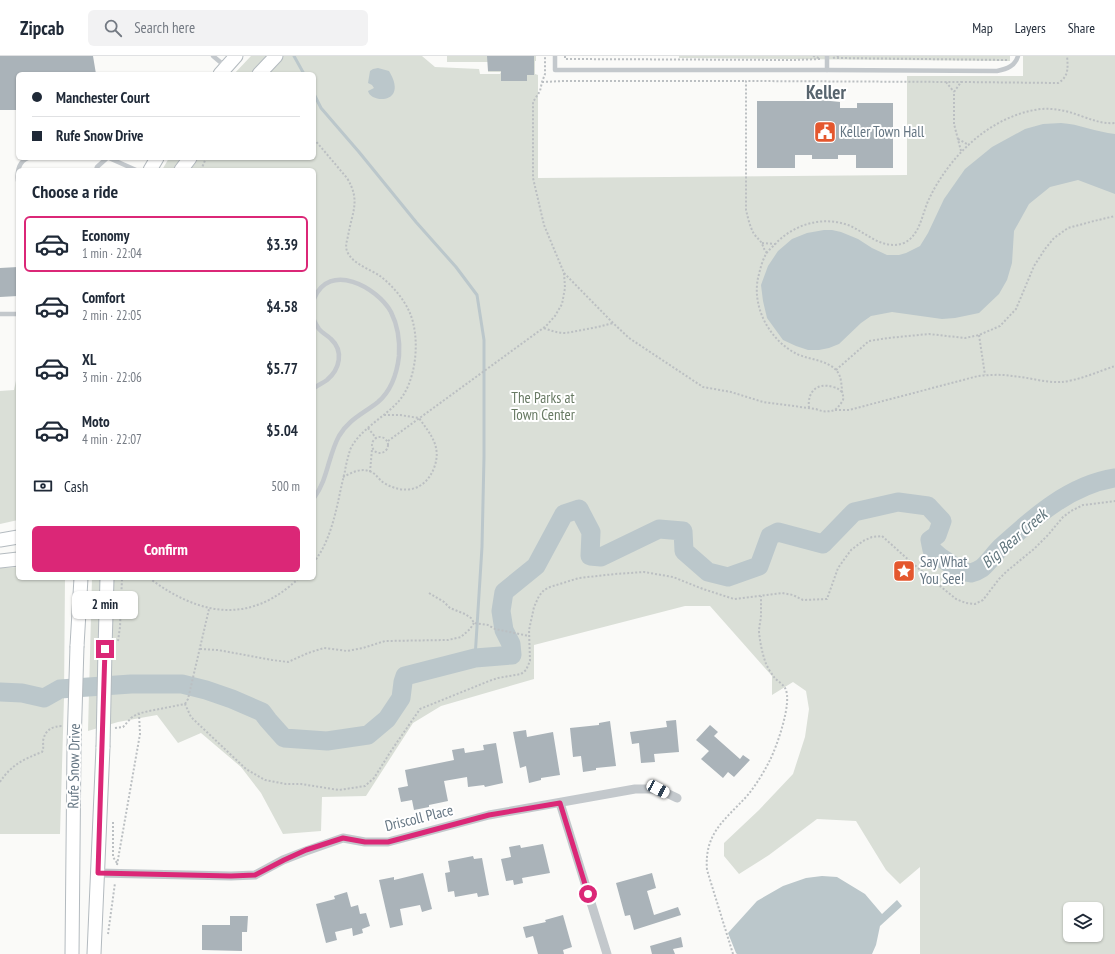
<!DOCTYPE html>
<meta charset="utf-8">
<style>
:root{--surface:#fff;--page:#f2f2f3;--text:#1f2937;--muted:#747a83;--line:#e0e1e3;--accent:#db2777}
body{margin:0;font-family:"PT Sans Narrow",sans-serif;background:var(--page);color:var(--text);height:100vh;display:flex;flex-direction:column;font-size:15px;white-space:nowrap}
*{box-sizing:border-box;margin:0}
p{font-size:13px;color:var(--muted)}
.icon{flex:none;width:22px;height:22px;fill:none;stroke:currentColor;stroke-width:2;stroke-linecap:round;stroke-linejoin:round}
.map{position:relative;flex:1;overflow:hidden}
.panel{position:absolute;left:16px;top:112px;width:300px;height:412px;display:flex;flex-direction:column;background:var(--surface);border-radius:6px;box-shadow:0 1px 3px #0004}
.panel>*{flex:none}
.banner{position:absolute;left:16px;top:16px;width:300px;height:88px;border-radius:6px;box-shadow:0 1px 3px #0004;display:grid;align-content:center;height:88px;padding:0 16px;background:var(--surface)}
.tools{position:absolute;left:1063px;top:846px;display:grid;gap:8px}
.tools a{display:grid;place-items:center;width:40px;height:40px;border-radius:6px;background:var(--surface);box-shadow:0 1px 3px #0004;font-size:20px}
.end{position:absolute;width:18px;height:18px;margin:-9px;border:5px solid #db2777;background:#fff;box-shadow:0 0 0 2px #fff}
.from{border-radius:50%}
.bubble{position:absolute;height:28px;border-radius:6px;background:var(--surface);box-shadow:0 1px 3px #0004;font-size:13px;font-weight:600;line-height:28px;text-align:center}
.car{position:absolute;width:12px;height:24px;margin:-12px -6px;border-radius:5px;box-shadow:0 0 3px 1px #0007;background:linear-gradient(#fff 24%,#345 0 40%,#fff 0 76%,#345 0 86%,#fff 0)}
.banner b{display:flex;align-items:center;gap:14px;height:38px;font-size:15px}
.banner b+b{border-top:1px solid var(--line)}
.banner i{width:10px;height:10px;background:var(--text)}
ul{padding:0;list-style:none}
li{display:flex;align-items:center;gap:12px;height:56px;margin:0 8px 6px;padding:0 8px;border:2px solid transparent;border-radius:6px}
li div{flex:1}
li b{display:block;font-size:15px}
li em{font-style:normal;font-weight:600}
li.on{border-color:var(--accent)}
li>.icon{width:36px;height:36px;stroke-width:1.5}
h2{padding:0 16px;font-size:18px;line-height:48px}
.pay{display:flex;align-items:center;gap:10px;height:44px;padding:0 16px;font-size:15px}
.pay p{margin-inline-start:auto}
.action{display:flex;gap:8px;margin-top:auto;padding:8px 16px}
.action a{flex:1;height:46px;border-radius:6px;background:var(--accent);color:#fff;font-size:16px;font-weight:600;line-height:46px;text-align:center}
header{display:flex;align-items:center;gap:24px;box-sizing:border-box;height:56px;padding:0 20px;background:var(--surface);border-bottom:1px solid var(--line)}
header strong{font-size:19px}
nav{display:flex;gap:22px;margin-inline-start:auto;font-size:14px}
.search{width:280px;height:36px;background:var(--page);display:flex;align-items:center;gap:10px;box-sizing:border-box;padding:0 14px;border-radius:6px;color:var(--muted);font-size:15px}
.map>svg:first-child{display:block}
</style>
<header>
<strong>Zipcab</strong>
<div class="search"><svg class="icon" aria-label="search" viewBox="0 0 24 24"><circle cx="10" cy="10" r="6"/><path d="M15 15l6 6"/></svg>Search here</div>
<nav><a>Map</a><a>Layers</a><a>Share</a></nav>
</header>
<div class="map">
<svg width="1115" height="898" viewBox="0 0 1115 898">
<rect width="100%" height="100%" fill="#fafaf8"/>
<!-- green -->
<g fill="#dadfd7" fill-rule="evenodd">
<path d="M251 0H422L435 11 479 13 480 18H500L501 16H488V6H447V0H536V5H535V18L538 19V122L907 119V20H1023V0H1115V898H920V811L900 828 886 814 856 765 817 763 769 799 739 818 724 800V787L759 754 793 718 805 681 809 653 806 635 793 626 772 639V620L710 550H685L534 589V623L441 650 413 667 366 740 322 741 321 775 283 778 261 737 241 711 201 677 178 687 157 659 118 666 88 675 92 522H314V114H162L169 102H314V18H234ZM1070 853H1096V879H1070Z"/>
<path d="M679 0H1010V5L679 2Z"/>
<path d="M18 315V464L0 468V335L14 334Z"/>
<path d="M18 511V522H65L64 642 60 778H0V512Z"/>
</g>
<!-- water -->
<g fill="#bbc7cb">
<path d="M378 12 389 15C409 48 371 48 368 35L374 32 372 29 368 27 370 15 373 13Z"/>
<path d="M1061 67C1079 68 1096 76 1115 78V138L1078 124 1050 131 1029 148 1014 175 1012 207 1007 224 999 238 979 257 955 262 942 263 892 256 871 260 861 267 839 288 829 292 819 294H808L796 290 783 284 767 262 763 245 761 229 768 210 778 195 792 183 807 177 824 174H832L841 176 858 183 872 192 887 199H899L906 197 920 190 928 177 944 143 965 113 992 91 1025 73 1043 68Z"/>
<path d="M822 820 837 821 865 838 882 858 897 844 902 850 880 870 876 889 872 898H737L736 897 728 877 757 845 783 830 806 822Z"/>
</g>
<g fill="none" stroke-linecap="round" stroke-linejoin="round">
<!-- stream -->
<g stroke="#bbc7cb" stroke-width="3">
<path d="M294 0 304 18"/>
<path d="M314 38 321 52 359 96 416 166 456 211 477 239 484 284V401L482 491 475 602"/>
</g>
<!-- river -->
<path stroke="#bbc7cb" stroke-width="19" d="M0 636 22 637 44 642 60 633 131 628H182L206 634 232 643 262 656 268 664 284 682 327 685 368 679 387 663 401 642 403 626 405 620 475 602 512 599 511 588 504 574 501 555 504 536 536 510 564 458 579 453 591 476 590 500 601 501 659 473 683 475 684 495 708 516 728 521 759 510 770 480 778 476 823 488 854 456 898 446 928 450 942 465 937 479 930 484 932 494 940 501 961 515 971 517C975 516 979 514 982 512 989 506 994 498 1001 491 1034 461 1070 429 1115 422"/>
</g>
<!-- building -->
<g fill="#aab3b9">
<path d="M0 0H93L96 18H18V54H0Z"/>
<path d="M487 0H534V19H527V25H501V15H488Z"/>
<path d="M821 44 840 46V52H857V47H893V112H856V99H838V103H812V99H795V112H757V45H821Z"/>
<path d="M18 211V240L0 241V212Z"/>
<path d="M676 664 679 696 654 698 655 706 641 707 639 687 632 688 630 676 667 671 666 665Z"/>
<path d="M610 665 616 710 596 712V714L583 716 581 700 573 701 570 672 599 669V667Z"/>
<path d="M710 669 718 676 714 680 740 703 743 699 750 704 734 721 728 716 723 722 701 703 709 695 696 684Z"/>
<path d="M526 674 527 681 553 676 560 719 541 722V724L529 727 526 710 520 712 513 676Z"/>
<path d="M496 687 503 727 485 731 484 729 468 731 467 721 444 725 448 745 429 749V751L414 754 412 744 401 746 398 732 408 730 405 714 454 704 452 694 464 692 465 697 484 694 483 689Z"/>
<path d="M543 788 550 817 522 822 523 827 514 829 513 824 506 825 501 803 511 801 509 791 520 789 521 792Z"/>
<path d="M473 800 474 803 482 802 489 839 478 841 477 837 455 841 454 835 448 836 445 817 450 816 448 805Z"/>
<path d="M423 817 432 853 422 856 420 849 400 853 403 869 390 872 379 824 394 821V824Z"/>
<path d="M652 817 656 832 647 835 654 859 678 851 681 859 634 874 630 859 625 860 616 827Z"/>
<path d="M347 836 351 851 358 849 360 858 366 857 370 870 362 873 363 877 353 880 352 872 335 876 337 884 326 887 316 848 335 843 334 840Z"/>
<path d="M563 859 572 891 563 894 564 898H538L533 880 526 882 523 871 546 866 545 864Z"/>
<path d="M230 860H248L247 876H242V895L202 894V869H230Z"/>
<path d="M681 881 683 891 673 893 675 898H652L650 890Z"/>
</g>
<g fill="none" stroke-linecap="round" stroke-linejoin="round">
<!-- secondary casing -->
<g stroke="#b3babf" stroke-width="15">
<g id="secondary">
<path d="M220 18 236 0"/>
<path d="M259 18 276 0"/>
<path d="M150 114 157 102"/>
<path d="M181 114 190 102"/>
<path d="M0 484 18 481"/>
<path d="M0 505 18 503"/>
<path d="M77 590 81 522"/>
<path d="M105 593 107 522"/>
<path d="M72 898 74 690"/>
<path d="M94 898 103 691"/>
</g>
</g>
<!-- path -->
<g stroke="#bbbfc2" stroke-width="2" stroke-dasharray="2 2" stroke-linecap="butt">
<path d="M565 0V3L793 4 821 3"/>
<path d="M813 0 819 2"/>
<path d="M833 2 840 0"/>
<path d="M837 2 1007 4"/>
<path d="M542 26 564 25H746"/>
<path d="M946 26 954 36"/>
<path d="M314 83 347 122C361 145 352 156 348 180 347 185 345 190 347 195 352 208 370 213 380 220 392 229 403 242 409 255 421 280 417 327 397 347 383 362 358 375 350 394 348 401 346 408 345 415 337 446 334 480 314 506"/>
<path d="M958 83 969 89"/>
<path d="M961 95 954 68V36L961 26 1058 27C1069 21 1068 11 1067 0"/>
<path d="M201 114 206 102"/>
<path d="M762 187 775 188"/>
<path d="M767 197C764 194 764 192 762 188 761 185 757 182 754 178 750 171 748 162 746 154V25L961 26"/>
<path d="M564 217 613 267 629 282 703 331 731 336 763 346 816 353C823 356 828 356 835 354 838 351 841 348 843 344 844 340 842 338 842 334 841 324 841 316 831 310 820 303 806 303 795 297 769 283 752 251 758 222 760 214 762 205 766 198 769 193 774 190 777 186 796 168 822 160 848 169 866 176 882 195 904 187 921 179 922 156 930 141 951 98 992 59 1041 53 1055 52 1068 55 1081 60 1093 64 1102 68 1115 67"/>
<path d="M544 272C551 275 558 277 566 277L598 271 613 267"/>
<path d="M979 279 985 319"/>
<path d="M836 314 869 285 888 282 929 278 965 282 979 279 1000 270 1016 253 1034 210 1045 193 1054 182 1068 172 1094 165 1115 160"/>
<path d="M809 352C807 336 817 326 833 331 837 332 839 333 842 336"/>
<path d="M835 354H849L978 320C989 319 1001 318 1012 320 1028 321 1045 327 1061 326 1077 325 1100 315 1115 310"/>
<path d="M368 372 376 382"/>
<circle cx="380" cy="389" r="8"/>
<path d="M388 385 546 270 555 260 562 248 565 232 564 217 544 169 533 122V46L540 35 542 26 545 18V0"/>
<path d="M370 416 372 393"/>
<path d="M343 421C351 417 360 412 369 415 376 417 378 423 384 427 404 439 425 435 434 412 442 391 431 379 419 362L400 359H384"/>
<path d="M149 522C200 560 250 569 299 522"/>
<path d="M429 537 444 546 450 552 465 558 471 562 474 567 488 569 495 573 529 580"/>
<path d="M118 585 120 571 122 522"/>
<path d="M200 593 218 594 272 604 288 606 308 597 324 592 347 595 363 592 385 585 448 584 461 581 470 573 474 567"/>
<path d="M185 648 188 643 209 553"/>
<path d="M115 672 123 671 131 662 137 658 149 655 185 648 191 661 246 713 265 724 286 728H301L339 734 365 730 374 722 391 695 420 653 489 625 498 622 521 618 526 614 530 605 529 574 534 551 539 540 544 534 550 531 579 522 615 518 644 516 673 521 703 533 734 543 782 537 793 539 803 544 827 543 838 512 851 494 863 485 872 481 882 480 912 507 956 543 966 547 975 548 983 544 999 523 1007 515 1034 493 1048 479 1063 461 1071 455 1083 449 1115 445"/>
<path d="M0 726C11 709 24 703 42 696 44 692 43 689 43 685 45 674 52 670 63 670"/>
<path d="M113 766V801L117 807"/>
<path d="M117 809 140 678 139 658"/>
<path d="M108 878 115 827"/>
<path d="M733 898 707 814C704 777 725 764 747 740 756 729 764 716 770 704 777 690 793 645 785 632 782 627 777 625 774 621 771 617 767 611 765 605 762 596 760 586 759 576 759 570 761 564 761 558 761 552 761 546 761 540"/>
</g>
<!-- lane -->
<g stroke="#c3c8cc" stroke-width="4.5">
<path d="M213 0 225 10"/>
<path d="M555 0V14H827V0"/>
<path d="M827 14 997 15C1007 13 1015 10 1018 0"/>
<path d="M109 102 136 114"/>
<path d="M96 114 97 111 107 102"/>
<path d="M18 125C17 116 18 106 28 102"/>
<path d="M314 243C329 205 377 231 391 256 398 270 400 285 399 300 397 317 391 335 378 346 363 358 349 363 339 380 328 400 328 423 314 442"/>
<path d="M0 258H18"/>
<path d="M314 264C315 267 317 270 319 273 322 277 327 279 331 283 344 295 340 313 327 324 323 327 318 329 314 332"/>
</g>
<!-- street -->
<g stroke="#c3c8cc" stroke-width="9">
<path d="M560 747 607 898"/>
<path d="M98 817 231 820 255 819 283 804 306 795 343 782 365 786H388L489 759 635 733H658L677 742"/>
</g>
<!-- secondary -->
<use href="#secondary" stroke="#fff" stroke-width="13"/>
<!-- secondary-bridge casing -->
<g stroke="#b3babf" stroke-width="15" stroke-linecap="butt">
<g id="secondary-bridge">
<path d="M74 690 77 590"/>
<path d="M103 691 105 593"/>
</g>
</g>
<!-- secondary-bridge -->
<use href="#secondary-bridge" stroke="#fff" stroke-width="13"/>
</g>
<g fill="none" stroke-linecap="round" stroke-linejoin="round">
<!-- route -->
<path stroke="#db2777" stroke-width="5" d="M105 593 98 817 231 820 255 819 284 804 306 794 343 782 365 786H388L489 759 560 747 588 838"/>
</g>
<!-- icons -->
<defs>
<g id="civic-square" transform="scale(1.15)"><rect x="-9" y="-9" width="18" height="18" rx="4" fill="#e4572e" stroke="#fff"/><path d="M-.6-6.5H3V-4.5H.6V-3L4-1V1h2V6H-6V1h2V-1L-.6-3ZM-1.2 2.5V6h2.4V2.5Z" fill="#fff"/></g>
<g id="sight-square" transform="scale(1.15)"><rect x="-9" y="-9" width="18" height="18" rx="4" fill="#e4572e" stroke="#fff"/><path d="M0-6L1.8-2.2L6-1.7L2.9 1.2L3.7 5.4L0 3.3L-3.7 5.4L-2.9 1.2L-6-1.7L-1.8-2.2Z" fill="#fff"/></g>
</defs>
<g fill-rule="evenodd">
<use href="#civic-square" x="825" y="76"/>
<use href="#sight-square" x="904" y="515"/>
</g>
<g text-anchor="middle" stroke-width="4" stroke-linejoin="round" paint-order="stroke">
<!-- poi labels -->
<g font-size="15" fill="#657683" stroke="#fff" text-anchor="start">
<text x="840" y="81">Keller Town Hall</text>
<text x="920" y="511">Say What<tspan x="920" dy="17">You See!</tspan></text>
</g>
<!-- park labels -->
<g font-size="15" fill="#687a64" stroke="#fff">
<text x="543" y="347">The Parks at<tspan x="543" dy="17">Town Center</tspan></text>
</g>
<!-- street labels -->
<g font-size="15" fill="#657683" stroke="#fff">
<text transform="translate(74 710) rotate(-89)" y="5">Rufe Snow Drive</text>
<text transform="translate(419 762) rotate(-14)" y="5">Driscoll Place</text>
</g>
<!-- water labels -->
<g font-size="16" font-style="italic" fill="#60757c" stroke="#fff">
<text transform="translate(1014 482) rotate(-41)" y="6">Big Bear Creek</text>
</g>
<!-- district labels -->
<g font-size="19" font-weight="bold" fill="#57646e" stroke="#fff">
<text x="826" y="43">Keller</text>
</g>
</g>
</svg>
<div class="tools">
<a><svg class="icon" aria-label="layers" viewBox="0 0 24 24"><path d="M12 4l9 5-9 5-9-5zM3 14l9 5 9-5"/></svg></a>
</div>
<i class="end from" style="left:588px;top:838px"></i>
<i class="end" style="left:105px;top:593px"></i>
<div class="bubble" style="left:72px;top:535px;width:66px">2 min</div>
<i class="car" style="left:658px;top:733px;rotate:118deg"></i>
<div class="banner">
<b><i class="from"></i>Manchester Court</b>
<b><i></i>Rufe Snow Drive</b>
</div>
<section class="panel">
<h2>Choose a ride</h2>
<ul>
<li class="on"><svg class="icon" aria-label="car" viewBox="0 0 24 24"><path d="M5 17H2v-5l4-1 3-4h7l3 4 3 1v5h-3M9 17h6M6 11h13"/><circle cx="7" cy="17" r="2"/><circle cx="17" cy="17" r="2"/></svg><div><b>Economy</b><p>1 min · 22:04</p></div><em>$3.39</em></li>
<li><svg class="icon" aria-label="car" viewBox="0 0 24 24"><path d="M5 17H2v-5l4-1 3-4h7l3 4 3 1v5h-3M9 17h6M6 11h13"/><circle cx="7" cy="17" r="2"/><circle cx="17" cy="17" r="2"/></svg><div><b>Comfort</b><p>2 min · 22:05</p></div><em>$4.58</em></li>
<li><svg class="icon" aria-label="car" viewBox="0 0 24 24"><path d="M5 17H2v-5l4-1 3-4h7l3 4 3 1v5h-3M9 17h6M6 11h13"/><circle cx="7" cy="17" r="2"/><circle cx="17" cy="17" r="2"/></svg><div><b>XL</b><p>3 min · 22:06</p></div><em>$5.77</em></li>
<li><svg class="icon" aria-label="car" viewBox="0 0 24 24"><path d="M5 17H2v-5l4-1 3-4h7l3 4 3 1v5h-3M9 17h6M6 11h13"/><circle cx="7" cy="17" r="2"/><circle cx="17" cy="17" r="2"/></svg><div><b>Moto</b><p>4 min · 22:07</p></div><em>$5.04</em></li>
</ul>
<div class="pay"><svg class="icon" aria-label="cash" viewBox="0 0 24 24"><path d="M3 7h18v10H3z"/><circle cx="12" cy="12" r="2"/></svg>Cash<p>500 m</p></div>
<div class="action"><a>Confirm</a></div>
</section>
</div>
